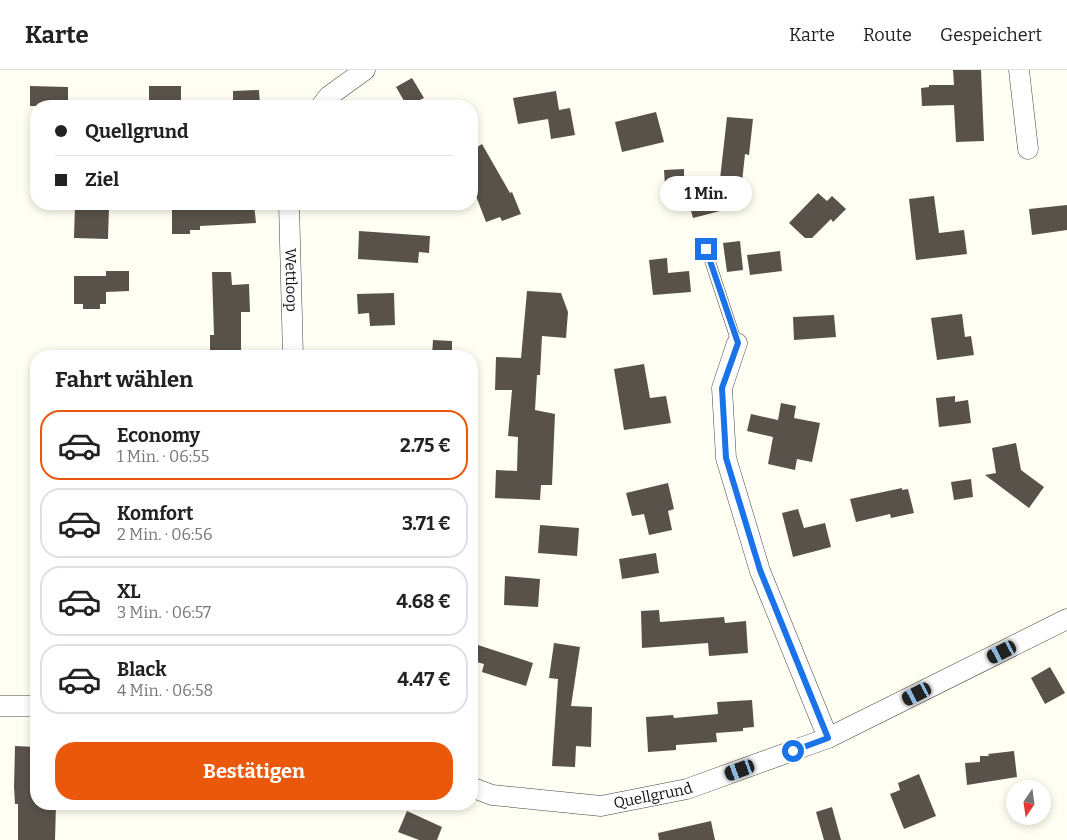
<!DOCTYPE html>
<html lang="de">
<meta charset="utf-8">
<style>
:root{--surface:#fff;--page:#f2f2f2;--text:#222;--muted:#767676;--line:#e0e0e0;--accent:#ea580c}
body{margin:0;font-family:Bitter,serif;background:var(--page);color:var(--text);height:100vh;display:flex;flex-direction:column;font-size:19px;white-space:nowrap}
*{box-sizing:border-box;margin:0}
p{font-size:16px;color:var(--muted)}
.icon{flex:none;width:28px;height:28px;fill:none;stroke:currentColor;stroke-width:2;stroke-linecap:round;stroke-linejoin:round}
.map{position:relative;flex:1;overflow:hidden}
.drawer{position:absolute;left:30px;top:280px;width:448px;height:460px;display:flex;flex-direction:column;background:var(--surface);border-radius:20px;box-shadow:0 2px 8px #0003}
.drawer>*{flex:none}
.guide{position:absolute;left:30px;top:30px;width:448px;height:110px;border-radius:20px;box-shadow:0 2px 8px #0003;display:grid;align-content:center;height:110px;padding:0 25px;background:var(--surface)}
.needle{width:32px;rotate:193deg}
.tools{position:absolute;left:1006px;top:710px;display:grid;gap:10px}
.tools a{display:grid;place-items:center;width:45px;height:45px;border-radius:50%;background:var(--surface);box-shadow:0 2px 8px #0003;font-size:25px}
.end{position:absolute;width:22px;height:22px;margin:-11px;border:6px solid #1a73e8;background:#fff;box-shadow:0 0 0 2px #fff}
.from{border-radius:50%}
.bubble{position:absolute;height:35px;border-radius:18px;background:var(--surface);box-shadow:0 2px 8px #0003;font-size:16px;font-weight:700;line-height:35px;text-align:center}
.car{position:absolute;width:15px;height:30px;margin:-15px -8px;border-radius:6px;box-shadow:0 0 4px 1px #0007;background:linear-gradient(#222 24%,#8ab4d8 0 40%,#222 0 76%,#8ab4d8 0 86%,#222 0)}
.guide b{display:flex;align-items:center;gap:18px;height:48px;font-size:19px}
.guide b+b{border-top:1px solid var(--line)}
.guide i{width:12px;height:12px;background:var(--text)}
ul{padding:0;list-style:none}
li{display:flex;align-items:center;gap:15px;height:70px;margin:0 10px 8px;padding:0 15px;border:2px solid var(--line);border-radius:20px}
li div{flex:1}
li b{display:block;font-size:19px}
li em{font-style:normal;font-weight:700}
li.current{border-color:var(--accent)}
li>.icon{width:45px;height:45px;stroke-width:1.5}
h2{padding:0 25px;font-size:22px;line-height:60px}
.cta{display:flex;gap:10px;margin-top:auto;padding:10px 25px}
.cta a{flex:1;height:58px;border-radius:20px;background:var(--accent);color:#fff;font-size:20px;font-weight:700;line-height:58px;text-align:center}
header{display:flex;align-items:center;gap:30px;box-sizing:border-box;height:70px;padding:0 25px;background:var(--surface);border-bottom:1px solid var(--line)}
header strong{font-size:24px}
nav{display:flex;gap:28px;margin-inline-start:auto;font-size:18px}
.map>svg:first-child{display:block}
</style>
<header>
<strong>Karte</strong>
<nav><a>Karte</a><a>Route</a><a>Gespeichert</a></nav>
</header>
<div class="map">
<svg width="1067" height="770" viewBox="0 0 1067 770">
<rect width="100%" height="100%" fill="#fffef2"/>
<!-- building -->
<g fill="#59524b">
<path d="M953 0H981L984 71 956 72 954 35 922 36 921 18 929 17V15H954Z"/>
<path d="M412 8 424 28 407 36 396 17Z"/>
<path d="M30 16 68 17V36H30Z"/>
<rect x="149" y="16" width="32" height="20"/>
<path d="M259 20 260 36H233V21Z"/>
<path d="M556 21 559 40 570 38 575 65 551 69 548 49 518 54 513 28Z"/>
<path d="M656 42 664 72 622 82 615 52Z"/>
<path d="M727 47 753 49 749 85 745 84 742 112 720 109Z"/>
<path d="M482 74 510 123 512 122 521 144 502 151 500 147 486 152 471 113V81Z"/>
<path d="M684 99V116H665L664 100Z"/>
<path d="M716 114 724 140 693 148 685 119 705 118Z"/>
<path d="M818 123 827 131 832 126 846 139 833 152 831 149 812 168H805L789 153Z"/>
<path d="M934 126 939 163 964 160 967 184 916 190 909 129Z"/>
<path d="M223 134H254L256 153 200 156V160H190V164H172V136L223 137Z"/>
<path d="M75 135 109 136 108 169 74 168Z"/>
<path d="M1067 135V160L1032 165 1029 139Z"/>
<path d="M359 161 430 166 429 183 419 182 418 193 358 189Z"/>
<path d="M740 171 743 200 727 202 723 173Z"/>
<path d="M780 181 782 201 750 205 747 185Z"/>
<path d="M667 188 668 203 689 201 691 222 653 225 649 190Z"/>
<path d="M106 201H129V221L106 222V234H100V239H83V234H74V206H106Z"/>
<path d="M212 202H231L232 215 249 214 250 242H241V286H210V265H214Z"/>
<path d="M527 221 561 223 568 242 566 268 542 266 540 305H537L535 340 555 344 552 415H541L540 430 495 428 496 400 517 401 518 367 508 366 512 320H495L496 287 521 288Z"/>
<path d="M394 223 395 255 370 256 369 243 358 244 357 224Z"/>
<path d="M962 244 965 267 971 266 974 285 937 290 931 248Z"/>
<path d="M834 245 836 267 794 270 793 247Z"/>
<path d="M433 270 452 271V286H432Z"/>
<path d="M644 294 650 328 666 326 671 353 624 360 614 299Z"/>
<path d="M955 326V332L968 330 971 353 939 357 936 328Z"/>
<path d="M781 333 796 336 794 348 820 353 812 392 797 389 795 400 768 394 773 367 747 361 751 344 778 350Z"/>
<path d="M1016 373 1021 400 1044 417 1029 438 985 405 996 403 992 378Z"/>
<path d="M971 409 973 427 954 430 951 412Z"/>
<path d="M668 413 674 439 668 441 672 460 649 465 644 444 632 446 626 423Z"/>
<path d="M902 418V420L908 419 914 443 891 448 890 444 856 452 850 429Z"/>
<path d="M798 439 804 458 825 453 831 477 793 487 782 443Z"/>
<path d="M540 455 579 458 577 486 538 483Z"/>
<path d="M656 483 659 503 622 509 619 489Z"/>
<path d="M505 506 540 509 538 537 504 535Z"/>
<path d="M659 540 660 552 724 547 725 553 746 551 748 583 709 586 708 573 642 578 641 541Z"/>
<path d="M554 573 580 577 571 636 592 637 591 677 576 676 575 697 552 696 558 609 549 608Z"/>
<path d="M478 575 533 593 526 616 482 602 484 594 473 591Z"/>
<path d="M1050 597 1065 623 1045 634 1031 608Z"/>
<path d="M752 630 754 657 743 658V661L716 663 717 672 676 675V680L648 682 646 647 673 645 674 648 718 644 717 632Z"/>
<path d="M15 676 36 677V734H56L55 770H18V734H15L14 717Z"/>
<path d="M1014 681 1017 707 967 715 965 693 980 692V686H989L988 684Z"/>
<path d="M919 704 936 746 904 759 890 724 900 720 898 713Z"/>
<path d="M832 737 841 770H824L816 742Z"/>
<path d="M407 741 442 757 437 770H419L398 762Z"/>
<path d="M711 751 715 770H659L658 763Z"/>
</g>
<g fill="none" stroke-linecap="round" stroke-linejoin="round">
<!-- service casing -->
<g stroke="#434343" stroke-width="11">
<path id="service" d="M706 179 737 273"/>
</g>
<!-- minor casing -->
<g stroke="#434343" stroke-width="21">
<g id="minor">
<path d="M1019 0 1028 79"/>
<path d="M321 36 329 26 365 0"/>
<path id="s1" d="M289 134 293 286"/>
<path d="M737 273 722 318 726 388 760 501 828 668"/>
<path d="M0 636H36"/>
<path id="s2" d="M471 717 492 725 601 736 687 719 828 668 1067 549"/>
</g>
</g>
<!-- service -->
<use href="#service" stroke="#fff" stroke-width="10"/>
<!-- minor -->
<use href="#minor" stroke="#fff" stroke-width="20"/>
</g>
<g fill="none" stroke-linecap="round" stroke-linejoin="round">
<!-- route -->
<path stroke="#1a73e8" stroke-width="6" d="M706 179 738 273 722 318 726 388 760 500 828 668 793 681"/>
</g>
<g text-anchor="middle" stroke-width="5" stroke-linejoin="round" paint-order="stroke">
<!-- street labels -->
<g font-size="15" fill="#101010" stroke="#fff">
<text dy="5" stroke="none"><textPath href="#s1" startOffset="76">Wettloop</textPath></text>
<text dy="5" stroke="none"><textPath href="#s2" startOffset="185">Quellgrund</textPath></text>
</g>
</g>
</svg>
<div class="tools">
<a><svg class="needle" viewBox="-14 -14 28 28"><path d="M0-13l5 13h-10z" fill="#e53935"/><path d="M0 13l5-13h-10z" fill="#767676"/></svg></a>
</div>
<i class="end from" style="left:793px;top:681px"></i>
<i class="end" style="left:706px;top:179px"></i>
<div class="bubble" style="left:660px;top:106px;width:92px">1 Min.</div>
<i class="car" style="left:1002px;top:582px;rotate:243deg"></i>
<i class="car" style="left:917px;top:624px;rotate:243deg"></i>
<i class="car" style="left:740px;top:700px;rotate:250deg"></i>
<div class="guide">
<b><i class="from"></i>Quellgrund</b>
<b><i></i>Ziel</b>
</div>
<section class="drawer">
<h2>Fahrt wählen</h2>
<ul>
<li class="current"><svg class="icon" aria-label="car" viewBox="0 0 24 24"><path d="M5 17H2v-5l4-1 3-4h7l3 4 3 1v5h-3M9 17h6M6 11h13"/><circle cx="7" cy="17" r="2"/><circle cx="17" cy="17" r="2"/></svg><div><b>Economy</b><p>1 Min. · 06:55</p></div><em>2.75 €</em></li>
<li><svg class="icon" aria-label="car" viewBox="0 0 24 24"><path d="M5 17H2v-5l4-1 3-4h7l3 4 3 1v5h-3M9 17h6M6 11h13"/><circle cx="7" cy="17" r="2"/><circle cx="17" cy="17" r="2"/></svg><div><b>Komfort</b><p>2 Min. · 06:56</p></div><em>3.71 €</em></li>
<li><svg class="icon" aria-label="car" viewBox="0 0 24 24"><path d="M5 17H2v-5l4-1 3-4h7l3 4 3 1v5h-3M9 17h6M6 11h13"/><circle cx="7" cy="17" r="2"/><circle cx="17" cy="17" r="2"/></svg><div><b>XL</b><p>3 Min. · 06:57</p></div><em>4.68 €</em></li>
<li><svg class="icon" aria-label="car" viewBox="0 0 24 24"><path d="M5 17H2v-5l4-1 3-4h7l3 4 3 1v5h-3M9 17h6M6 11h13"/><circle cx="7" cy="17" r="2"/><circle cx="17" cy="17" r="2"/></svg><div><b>Black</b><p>4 Min. · 06:58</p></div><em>4.47 €</em></li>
</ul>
<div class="cta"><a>Bestätigen</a></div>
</section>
</div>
